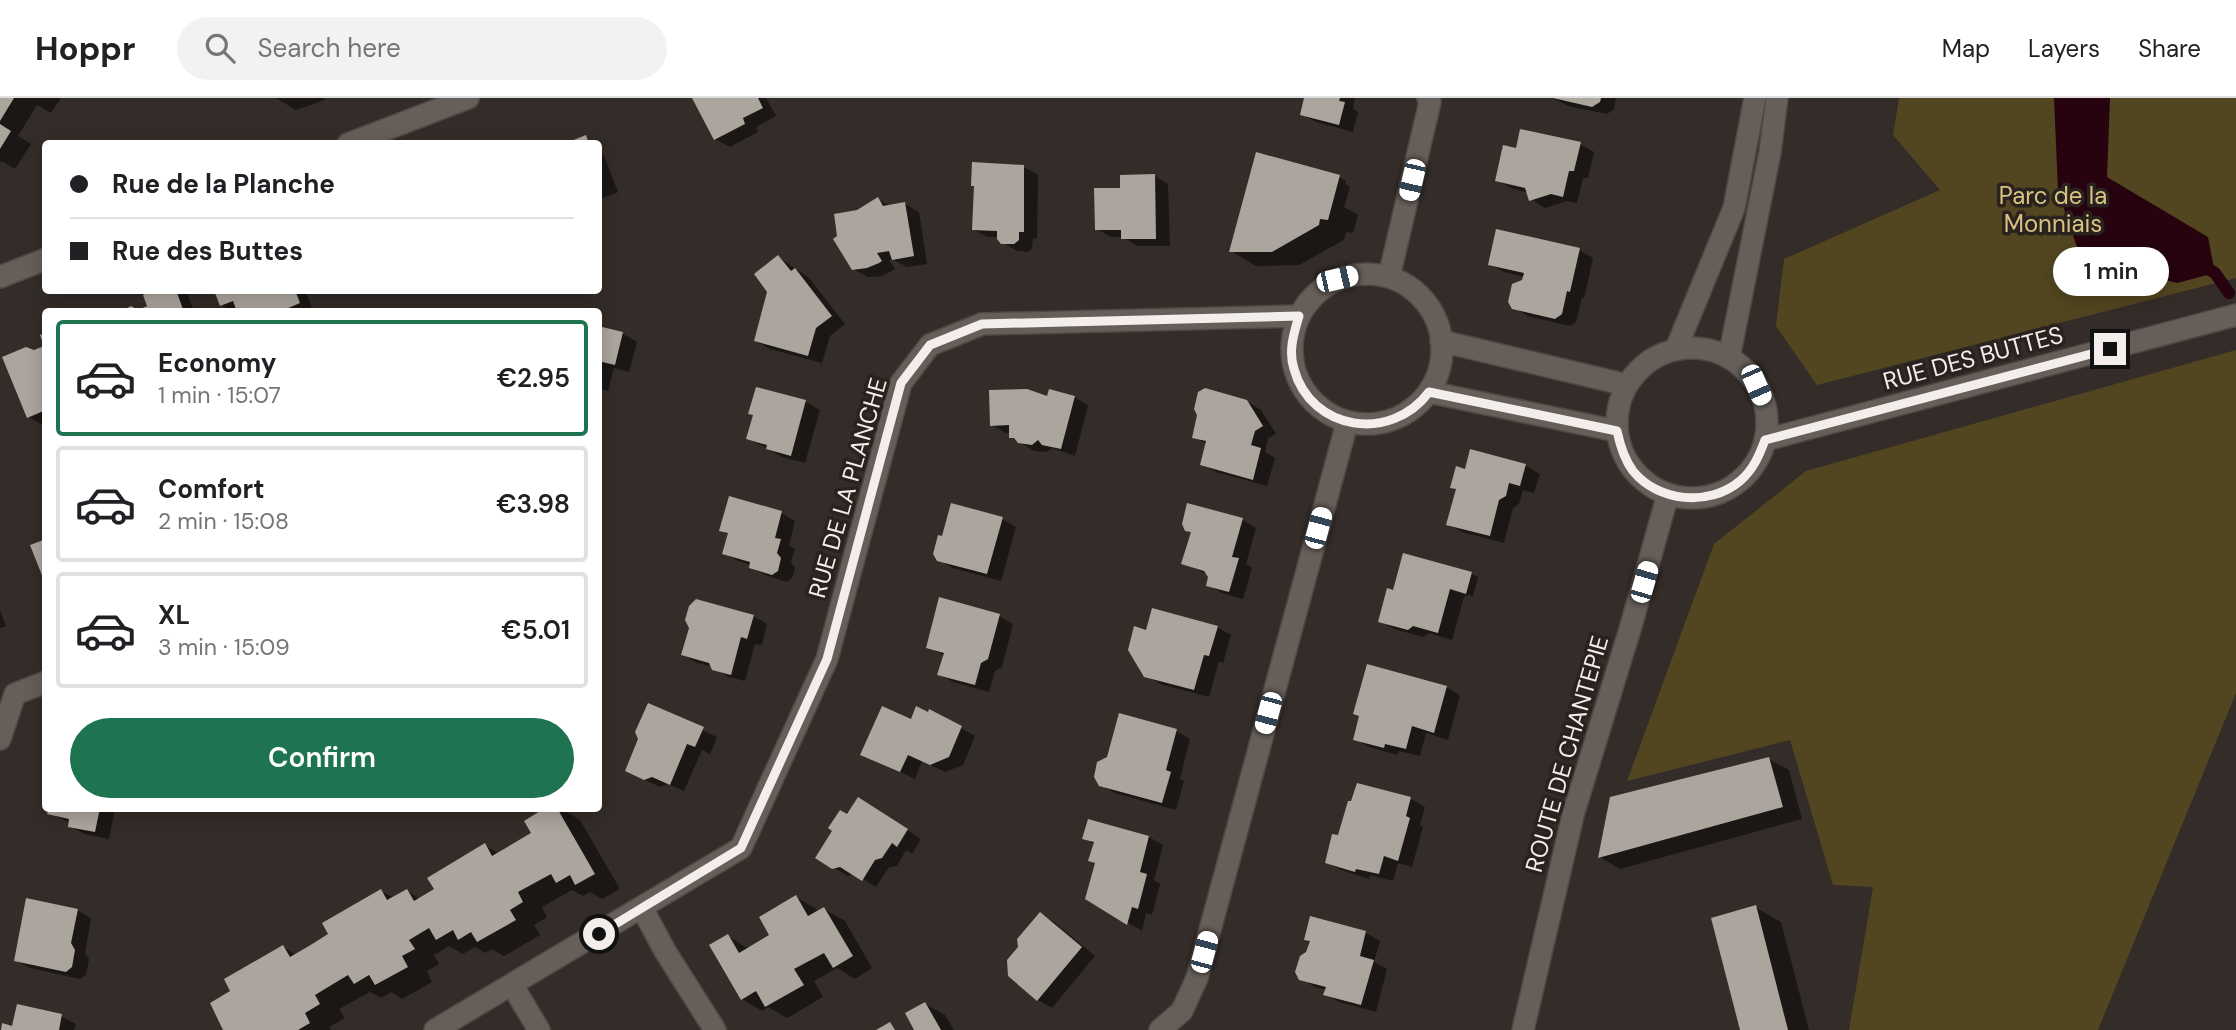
<!DOCTYPE html>
<meta charset="utf-8">
<style>
:root{--surface:#fff;--page:#f2f2f2;--text:#202124;--muted:#757577;--line:#e0e0e0;--accent:#1e7451}
body{margin:0;font-family:"DM Sans",sans-serif;background:var(--page);color:var(--text);height:100vh;display:flex;flex-direction:column;font-size:26px;white-space:nowrap}
*{box-sizing:border-box;margin:0}
p{font-size:23px;color:var(--muted)}
.icon{flex:none;width:38px;height:38px;fill:none;stroke:currentColor;stroke-width:2;stroke-linecap:round;stroke-linejoin:round}
.map{position:relative;flex:1;overflow:hidden}
.details{position:absolute;left:42px;top:210px;width:560px;height:504px;display:flex;flex-direction:column;background:var(--surface);border-radius:7px;box-shadow:0 4px 18px #0003}
.details>*{flex:none}
.top-card{position:absolute;left:42px;top:42px;width:560px;height:154px;border-radius:7px;box-shadow:0 4px 18px #0003;display:grid;align-content:center;height:154px;padding:0 28px;background:var(--surface)}
.end{position:absolute;width:32px;height:32px;margin:-16px;border:9px solid #f3eeec;background:#111;box-shadow:0 0 0 4px #111}
.from{border-radius:50%}
.bubble{position:absolute;height:49px;border-radius:24px;background:var(--surface);box-shadow:0 4px 18px #0003;font-size:23px;font-weight:600;line-height:49px;text-align:center}
.car{position:absolute;width:21px;height:42px;margin:-21px -10px;border-radius:9px;box-shadow:0 0 5px 2px #0007;background:linear-gradient(#fff 24%,#345 0 40%,#fff 0 76%,#345 0 86%,#fff 0)}
.top-card b{display:flex;align-items:center;gap:24px;height:66px;font-size:26px}
.top-card b+b{border-top:2px solid var(--line)}
.top-card i{width:18px;height:18px;background:var(--text)}
ul{padding:12px 0 0;list-style:none}
li{display:flex;align-items:center;gap:21px;height:116px;margin:0 14px 10px;padding:0 14px;border:4px solid var(--line);border-radius:7px}
li div{flex:1}
li b{display:block;font-size:26px}
li em{font-style:normal;font-weight:600}
li.on{border-color:var(--accent)}
li>.icon{width:63px;height:63px;stroke-width:1.5}
.cta{display:flex;gap:14px;margin-top:auto;padding:14px 28px}
.cta a{flex:1;height:80px;border-radius:42px;background:var(--accent);color:#fff;font-size:28px;font-weight:600;line-height:80px;text-align:center}
header{display:flex;align-items:center;gap:42px;box-sizing:border-box;height:98px;padding:0 35px;background:var(--surface);border-bottom:2px solid var(--line)}
header strong{font-size:33px}
nav{display:flex;gap:38px;margin-inline-start:auto;font-size:24px}
.search{width:490px;height:63px;background:var(--page);display:flex;align-items:center;gap:18px;box-sizing:border-box;padding:0 24px;border-radius:38px;color:var(--muted);font-size:26px}
.map>svg:first-child{display:block}
</style>
<header>
<strong>Hoppr</strong>
<div class="search"><svg class="icon" aria-label="search" viewBox="0 0 24 24"><circle cx="10" cy="10" r="6"/><path d="M15 15l6 6"/></svg>Search here</div>
<nav><a>Map</a><a>Layers</a><a>Share</a></nav>
</header>
<div class="map">
<svg width="2236" height="932" viewBox="0 0 2236 932">
<rect width="100%" height="100%" fill="#332c28"/>
<!-- green -->
<g fill="#524620">
<path d="M1899 0H2236V180L1817 287 1776 228 1784 161 1940 92 1893 37Z"/>
<path d="M2236 252V595L2098 932H1849L1873 789 1833 787 1790 642 1627 683 1714 446 1806 373Z"/>
</g>
<!-- water -->
<path fill="#26030e" d="M2054 0H2110L2107 79 2208 139 2215 175 2177 185 2081 161 2058 93Z"/>
<!-- shadow -->
<g fill="#0007">
<path d="M0 0H61L51 15 37 7 18 38 31 46 15 71 2 63 0 65Z"/>
<path d="M324 0 325 2 296 12 276 0Z"/>
<path d="M694 0H766L776 18 756 29 758 34 730 49 715 41Z"/>
<path d="M1306 0H1355L1353 11 1358 14 1353 34 1316 24 1302 16Z"/>
<path d="M1553 0H1616L1614 11 1607 16 1568 8Z"/>
<path d="M1580 46 1594 54 1588 80H1583L1577 105 1567 103 1545 110 1531 101 1529 95 1511 90 1497 82Z"/>
<path d="M598 53 603 56 618 94 601 101 598 108Z"/>
<path d="M1024 69 1038 77 1037 141 1033 140 1032 150 1029 154 1017 153 1002 144 998 139H987L973 131Z"/>
<path d="M1154 78 1168 86 1170 148H1137L1123 139H1111L1097 131 1122 92Z"/>
<path d="M1339 79 1346 83 1345 86 1350 89 1344 109 1358 117 1353 135 1346 134 1344 142 1299 167 1256 168 1231 153Z"/>
<path d="M878 101 890 108 905 106 919 114 927 166 907 169 894 162H889L895 171 882 178 868 179 853 171 858 114Z"/>
<path d="M1579 152 1593 160 1584 201 1582 199 1576 224 1570 228 1528 218 1514 210 1525 179 1504 174 1490 166Z"/>
<path d="M778 159 809 180 845 226 830 238 822 265 770 251 756 243Z"/>
<path d="M158 192H183L187 195 194 214H138L150 210Z"/>
<path d="M215 192H305L313 213 232 214 221 207Z"/>
<path d="M598 230 623 236 637 244 629 274 614 270 608 293 598 290Z"/>
<path d="M46 249V325L42 327 28 318 34 254Z"/>
<path d="M757 291 806 304 820 312 805 365 782 359 748 340 754 317Z"/>
<path d="M1074 299 1088 307 1075 358 1052 350 1047 354 1034 353 1011 339V335H1006L992 327 1048 301Z"/>
<path d="M1247 303 1261 312 1276 336 1268 340 1265 354 1275 360 1267 388 1216 374 1202 366 1207 346 1194 339Z"/>
<path d="M1471 353 1526 368 1540 376 1534 395 1523 392 1519 406 1513 410 1504 445 1462 434 1448 426 1457 392 1452 389 1466 373Z"/>
<path d="M781 415 795 423 789 447 795 451 791 464 795 470 792 480 787 484 765 477 751 469V467L738 463 724 455 729 436 721 432Z"/>
<path d="M1002 421 1016 429 1001 483 953 470 939 462Z"/>
<path d="M1242 422 1256 430 1246 466 1252 470 1243 501 1222 495 1208 487 1209 477 1183 465Z"/>
<path d="M1471 476 1478 479 1473 498 1468 497 1464 499 1452 542 1429 535 1423 539 1394 531 1380 523 1394 494Z"/>
<path d="M0 512 6 528 0 530Z"/>
<path d="M753 518 767 526 762 547 755 546 745 583 728 579 713 569 697 565 683 557Z"/>
<path d="M999 518 1013 526 1002 569 995 573 989 594 953 584 939 576 945 558 928 549Z"/>
<path d="M1217 529 1231 537 1223 565 1219 563 1209 599 1160 586 1145 577 1148 534Z"/>
<path d="M1446 589 1460 597 1448 642 1426 635 1420 658 1399 653 1398 657 1369 649 1355 641Z"/>
<path d="M649 607 717 639 710 656 702 652 684 693 668 686 660 689 641 680 640 641Z"/>
<path d="M912 623 959 629 975 638 963 667 945 674 922 663 915 681 863 656Z"/>
<path d="M1176 633 1190 641 1180 681 1184 683 1176 712 1115 695 1100 687Z"/>
<path d="M1768 661 1789 672 1802 721 1620 771 1600 759Z"/>
<path d="M1358 687 1411 701 1425 709 1420 727 1423 729 1412 769 1398 765 1393 783 1370 777 1369 781 1341 772 1327 764 1339 739Z"/>
<path d="M873 709 921 741 912 756 906 752 897 768 889 769 876 789 855 776 848 778 833 769 848 718Z"/>
<path d="M50 710H115L109 741 84 736 70 728V725L49 715Z"/>
<path d="M549 710H560L580 722 620 791 602 801 590 794 583 798 572 792 542 809 547 819 534 827 540 837 504 858 492 851 485 855 475 849 463 856 449 848 434 857 439 866 427 873 432 884 402 901 391 894 381 900 370 894 339 911 345 920 329 929 331 932H225L233 894 283 849 296 857 331 837 381 793 394 800 407 793 420 801 436 792 485 747 499 756 533 736Z"/>
<path d="M1089 723 1149 739 1163 747 1154 782 1160 786 1152 817 1146 815 1142 833 1087 800 1097 766 1090 763 1095 746 1084 740Z"/>
<path d="M796 799 816 811 818 814 824 811 845 823 872 870 855 881 837 870 814 883 823 899 787 920 768 909 762 913 742 901 728 838 749 851 771 838Z"/>
<path d="M1755 809 1781 824 1809 932H1742Z"/>
<path d="M77 812 91 820 85 855 89 861 86 877 80 881 30 870 16 862Z"/>
<path d="M1040 816 1054 824 1095 858 1052 910 1038 902 1010 878Z"/>
<path d="M1366 835 1380 843 1374 864 1387 871 1376 914 1339 904 1325 896 1326 892 1315 889 1300 880 1311 844 1306 841Z"/>
<path d="M925 906 945 917 954 932H916Z"/>
<path d="M61 918 76 926 74 932H2Z"/>
</g>
<g fill="none" stroke-linecap="round" stroke-linejoin="round">
<!-- stream -->
<path stroke="#26030e" stroke-width="12" d="M2203 168 2215 175 2229 195"/>
</g>
<!-- building -->
<g fill="#aca59e">
<path d="M0 0H14L0 23Z"/>
<path d="M692 0H758L763 10 743 20 745 26 714 42Z"/>
<path d="M1304 0H1340L1339 3 1345 4 1339 27 1300 17Z"/>
<path d="M1553 0H1601L1600 4 1592 9Z"/>
<path d="M0 26 11 33 0 51Z"/>
<path d="M1520 31 1581 44 1574 73H1569L1563 99 1551 96 1529 103 1525 90 1495 83 1503 47 1516 50Z"/>
<path d="M586 37 589 46H566V45Z"/>
<path d="M1256 54 1340 77 1328 122 1320 121 1319 127 1272 154H1229Z"/>
<path d="M972 64 1024 67V134H1019V142L1014 146H1001L997 141V133L972 132 974 88H971Z"/>
<path d="M1155 76 1156 141H1121V132H1095L1094 90H1120V77Z"/>
<path d="M878 99 883 108 905 104 914 158 892 162 889 153 877 155 882 163 879 165 867 170 852 172 833 141 837 138 834 116 857 112Z"/>
<path d="M1496 131 1580 150 1570 194 1567 193 1562 216 1555 221 1512 211 1508 204 1512 186 1522 182 1524 175 1488 167Z"/>
<path d="M778 157 791 173 795 170 832 218 816 230 808 258 754 243 767 194 754 176Z"/>
<path d="M153 192H176L184 214H119L131 208 138 212 147 208 143 197Z"/>
<path d="M214 192H295L300 205 279 214H237L233 203 220 208Z"/>
<path d="M598 228 623 234 615 267 598 263Z"/>
<path d="M46 235V312L27 320 2 259 26 249 34 252 44 248 40 237Z"/>
<path d="M756 289 806 302 791 358 766 351 767 347 746 341 753 317 748 316Z"/>
<path d="M1205 290 1247 302 1263 328 1255 333 1251 347 1261 350 1253 382 1200 367 1206 343 1192 340 1197 317 1194 311 1198 294Z"/>
<path d="M1027 291 1047 298 1049 291 1075 298 1061 351 1042 347 1038 342 1032 347 1018 345 1014 340H1009V327L990 328 989 292Z"/>
<path d="M1470 351 1526 366 1520 388 1509 385 1506 398 1499 402 1490 438 1446 427 1456 391 1450 390 1456 368 1465 371Z"/>
<path d="M729 398 782 413 775 440 781 441 777 455 781 460 778 473 772 477 749 470 750 464 722 456 728 435 719 433Z"/>
<path d="M951 405 1003 419 987 476 937 463 933 456 938 437 942 438Z"/>
<path d="M1187 405 1243 420 1232 459 1239 460 1229 494 1206 488 1208 479 1204 473 1181 466 1191 434 1185 433 1182 426Z"/>
<path d="M46 441V485H45L30 447Z"/>
<path d="M1403 455 1472 474 1466 496 1450 491 1438 535 1413 528 1408 532 1378 524 1387 490 1393 492Z"/>
<path d="M939 499 1000 516 988 561 981 565 975 587 937 577 944 555 926 550Z"/>
<path d="M696 501 754 517 747 541 741 539 731 577 712 572 709 565 681 557 689 530 685 522 689 508Z"/>
<path d="M1152 510 1218 528 1209 558 1204 557 1194 592 1144 579 1128 552 1134 528 1146 532Z"/>
<path d="M1367 566 1447 588 1434 635 1412 628 1406 651 1385 646 1384 650 1353 642 1359 618 1353 616Z"/>
<path d="M648 605 704 629 695 649 687 646 670 687 652 679 644 682 625 673 638 641 635 634Z"/>
<path d="M882 608 911 621 916 608 928 614 929 611 962 628 949 659 930 667 908 657 900 674 860 657Z"/>
<path d="M1119 615 1177 631 1166 672 1171 674 1162 705 1099 688 1094 679 1097 664 1107 659Z"/>
<path d="M1769 659 1783 709 1598 760 1610 699Z"/>
<path d="M1357 685 1411 699 1406 718 1410 720 1398 763 1384 758 1379 776 1356 771 1355 774 1325 765 1332 736 1338 737 1348 703H1351Z"/>
<path d="M858 699 908 731 897 749 892 745 882 760 875 762 862 783 840 769 832 771 815 760 832 733 828 730 840 712 847 716Z"/>
<path d="M49 710H100L95 734 68 729 69 721 47 716Z"/>
<path d="M545 710H557L595 776 575 787 570 777 556 785 551 776 518 794 523 804 510 812 516 822 477 844 471 834 458 842 453 832 436 842 429 830 409 842 415 851 402 858 408 869 375 887 369 877 354 886 348 877 315 897 320 906 305 915 310 925 298 932H223L210 905 230 893 224 881 283 847 290 859 309 848 328 836 322 825 381 791 387 802 407 791 414 803 434 791 427 780 485 745 492 758 531 735 524 723Z"/>
<path d="M1088 721 1149 738 1140 774 1147 776 1138 811 1132 809 1127 827 1085 801 1095 765 1088 763 1094 744 1082 741Z"/>
<path d="M796 797 808 818 824 809 853 858 833 870 824 855 794 871 804 887 765 909 756 893 741 902 709 847 728 836 739 855 769 837 759 819Z"/>
<path d="M26 800 78 811 71 845 75 852 72 869 66 874 14 863Z"/>
<path d="M1756 807 1788 932H1740L1711 820Z"/>
<path d="M1040 814 1082 849 1037 903 1008 878 1007 862 1018 849 1017 841Z"/>
<path d="M1310 818 1366 833 1360 858 1374 862 1361 907 1323 897 1326 889 1299 882 1295 874 1300 858 1306 854 1310 843 1304 842Z"/>
<path d="M925 904 941 932H914L905 915Z"/>
<path d="M17 906 62 916 59 932H1L2 925 12 928Z"/>
<path d="M890 924 895 932H876Z"/>
</g>
<g fill="none" stroke-linecap="round" stroke-linejoin="round">
<!-- minor casing -->
<g stroke="#4f4846" stroke-width="24">
<g id="minor">
<path d="M348 46 468 0"/>
<circle cx="1367" cy="251" r="75"/>
<path d="M0 179 46 161"/>
<path d="M1389 179 1430 4 1428 0"/>
<path d="M1441 243 1627 287"/>
<circle cx="1692" cy="325" r="75"/>
<path d="M1676 251 1734 110 1755 0"/>
<path d="M1729 260 1770 54 1777 0"/>
<path d="M1429 294 1617 333"/>
<path d="M1765 342 2236 217"/>
<path d="M0 641 15 596 46 584"/>
<path d="M642 810 665 853 715 932"/>
<path d="M512 887 539 932"/>
<path d="M435 932 741 750 827 561 901 285 930 247 982 226 1299 218"/>
<path d="M1160 932 1182 913 1197 880 1347 325"/>
<path d="M1523 932 1573 717 1631 528 1668 396"/>
</g>
</g>
<!-- minor -->
<use href="#minor" stroke="#665e59" stroke-width="21"/>
</g>
<g fill="none" stroke-linecap="round" stroke-linejoin="round">
<!-- route -->
<path stroke="#f3eeec" stroke-width="9" d="M599 836 741 750 827 561 901 285 930 247 982 226 1299 218C1294 235 1288 253 1294 271 1311 333 1391 345 1429 294L1617 333C1620 347 1624 361 1633 373 1658 404 1709 409 1740 383 1753 372 1759 358 1765 342L2110 251"/>
</g>
<g text-anchor="middle" stroke-width="7" stroke-linejoin="round" paint-order="stroke">
<!-- park labels -->
<g font-size="24" fill="#d9c380" stroke="#29221e">
<text x="2053" y="106">Parc de la<tspan x="2053" dy="28">Monniais</tspan></text>
</g>
<!-- street labels -->
<g font-size="24" fill="#f3eeec" stroke="#29221e">
<text transform="translate(1973 260) rotate(-15)" y="8">RUE DES BUTTES</text>
<text transform="translate(848 390) rotate(-74)" y="8">RUE DE LA PLANCHE</text>
<text transform="translate(1567 656) rotate(-74)" y="8">ROUTE DE CHANTEPIE</text>
</g>
</g>
</svg>
<i class="end from" style="left:599px;top:836px"></i>
<i class="end" style="left:2110px;top:251px"></i>
<div class="bubble" style="left:2053px;top:149px;width:116px">1 min</div>
<i class="car" style="left:1412px;top:82px;rotate:193deg"></i>
<i class="car" style="left:1337px;top:181px;rotate:77deg"></i>
<i class="car" style="left:1756px;top:287px;rotate:156deg"></i>
<i class="car" style="left:1318px;top:430px;rotate:15deg"></i>
<i class="car" style="left:1644px;top:484px;rotate:16deg"></i>
<i class="car" style="left:1268px;top:615px;rotate:195deg"></i>
<i class="car" style="left:1204px;top:854px;rotate:15deg"></i>
<div class="top-card">
<b><i class="from"></i>Rue de la Planche</b>
<b><i></i>Rue des Buttes</b>
</div>
<section class="details">
<ul>
<li class="on"><svg class="icon" aria-label="car" viewBox="0 0 24 24"><path d="M5 17H2v-5l4-1 3-4h7l3 4 3 1v5h-3M9 17h6M6 11h13"/><circle cx="7" cy="17" r="2"/><circle cx="17" cy="17" r="2"/></svg><div><b>Economy</b><p>1 min · 15:07</p></div><em>€2.95</em></li>
<li><svg class="icon" aria-label="car" viewBox="0 0 24 24"><path d="M5 17H2v-5l4-1 3-4h7l3 4 3 1v5h-3M9 17h6M6 11h13"/><circle cx="7" cy="17" r="2"/><circle cx="17" cy="17" r="2"/></svg><div><b>Comfort</b><p>2 min · 15:08</p></div><em>€3.98</em></li>
<li><svg class="icon" aria-label="car" viewBox="0 0 24 24"><path d="M5 17H2v-5l4-1 3-4h7l3 4 3 1v5h-3M9 17h6M6 11h13"/><circle cx="7" cy="17" r="2"/><circle cx="17" cy="17" r="2"/></svg><div><b>XL</b><p>3 min · 15:09</p></div><em>€5.01</em></li>
</ul>
<div class="cta"><a>Confirm</a></div>
</section>
</div>
